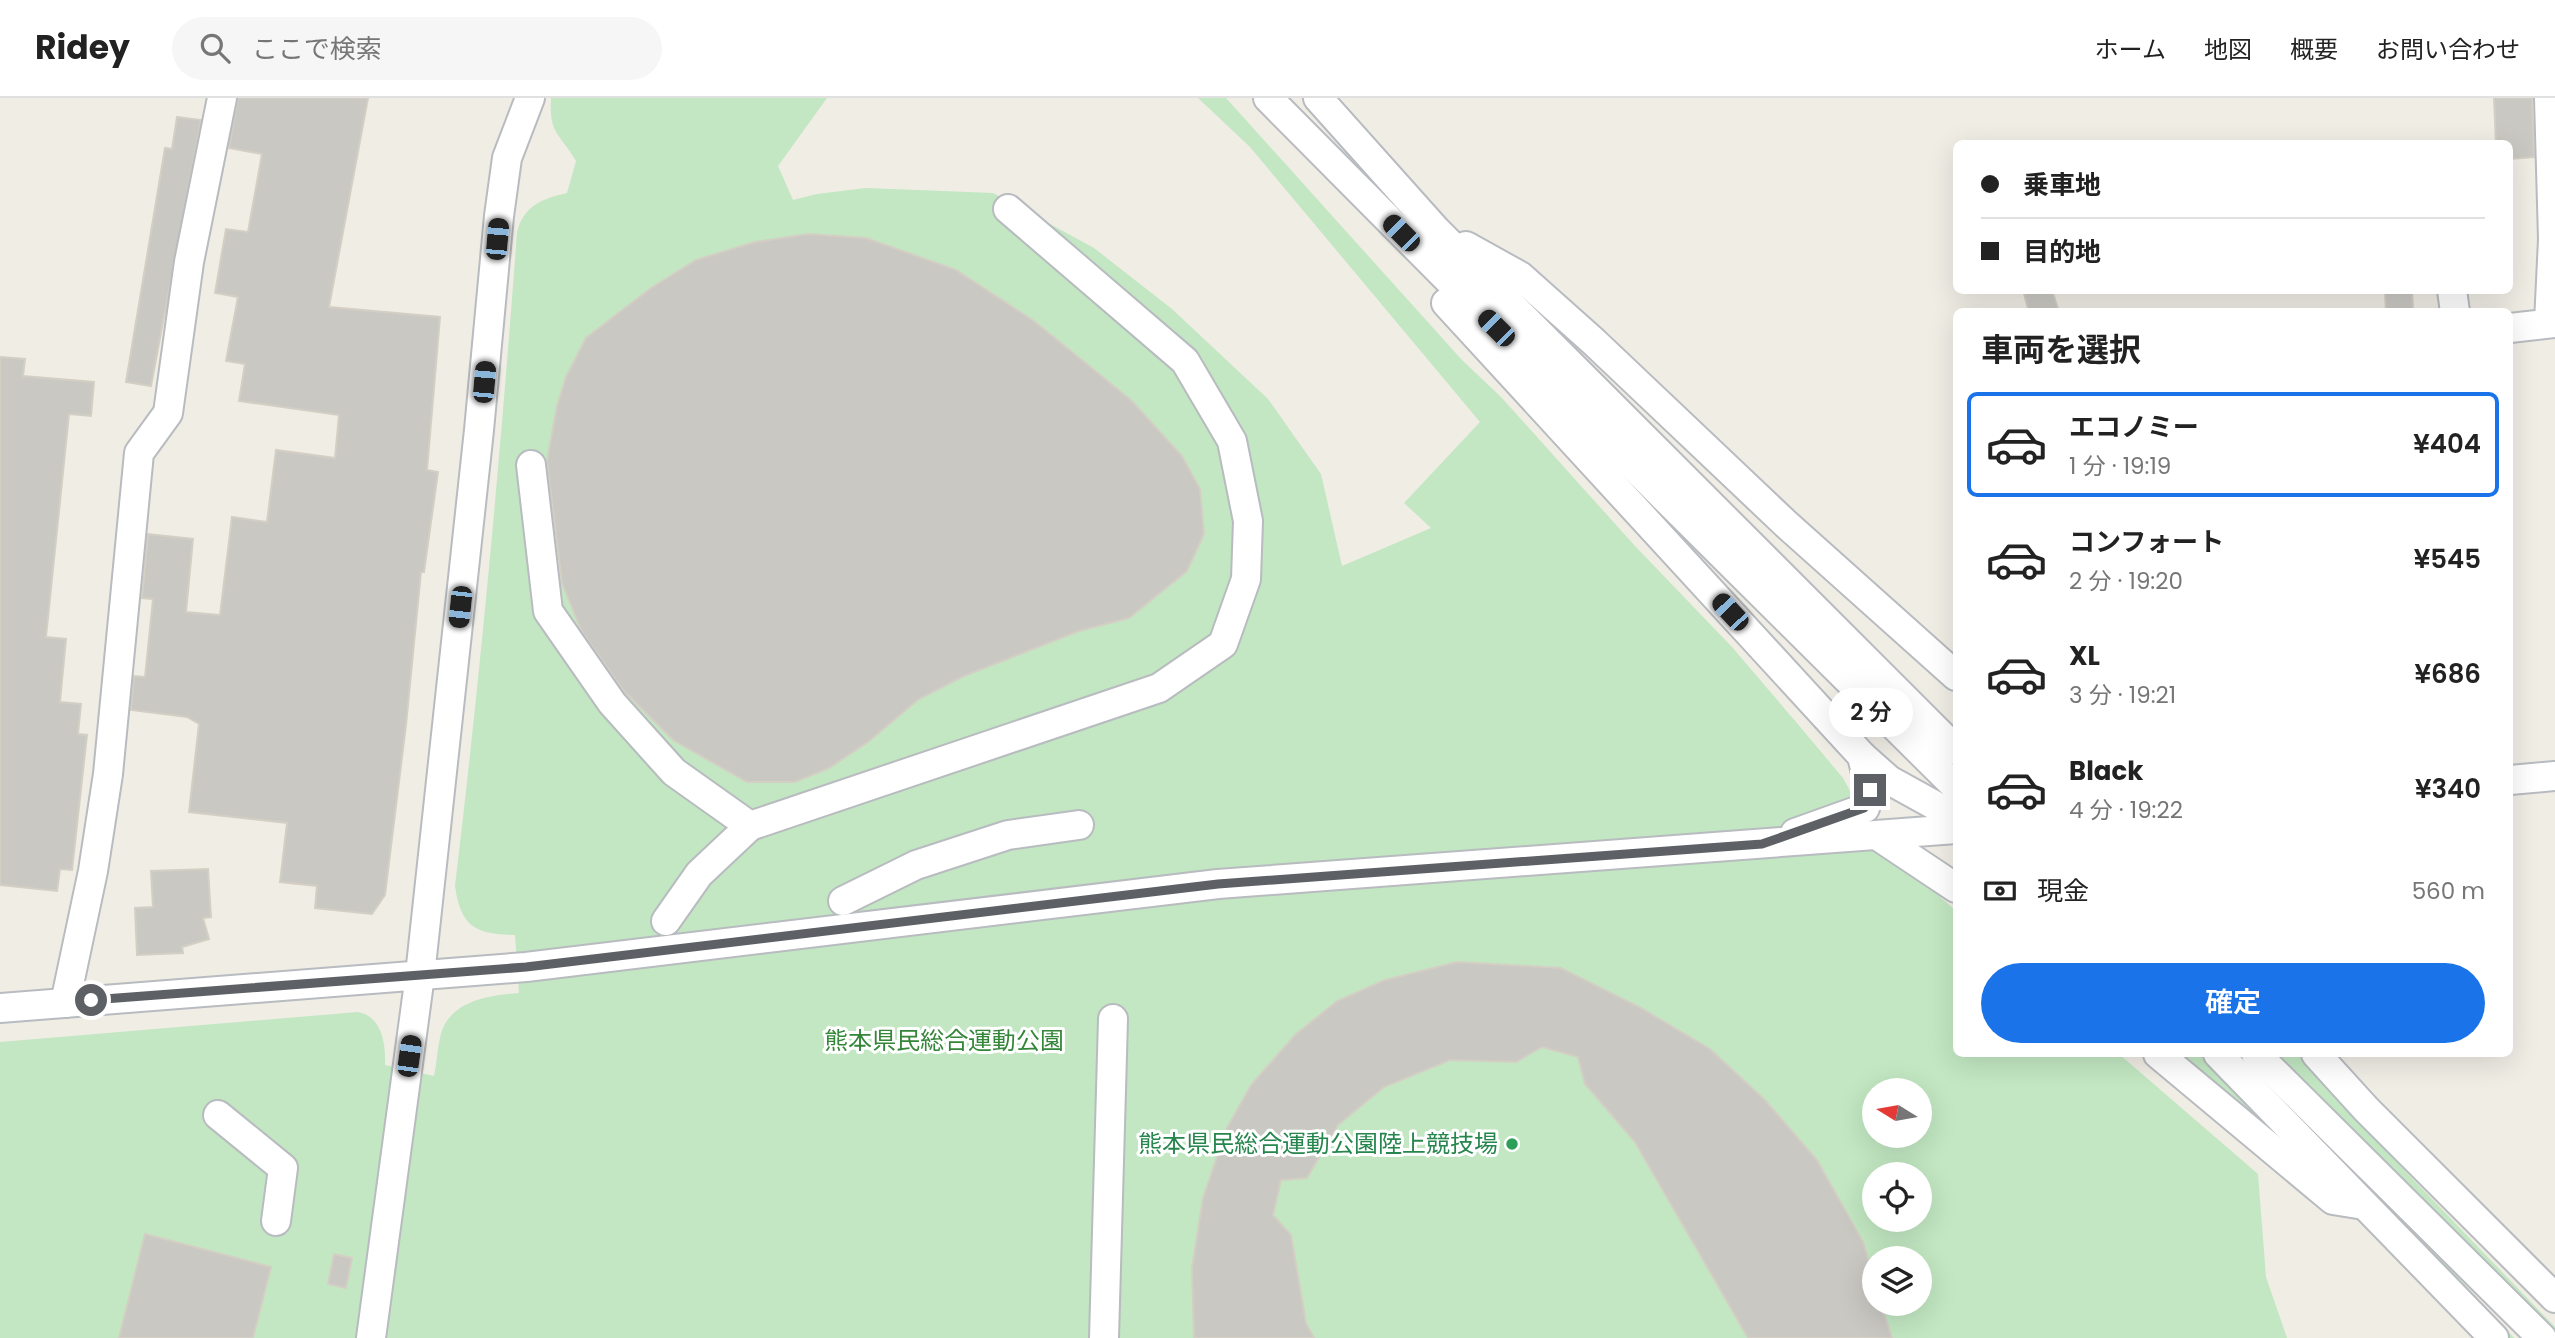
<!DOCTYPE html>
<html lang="ja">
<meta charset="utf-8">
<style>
:root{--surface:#fff;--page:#f6f6f6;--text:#222;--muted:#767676;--line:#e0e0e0;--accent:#1a73e8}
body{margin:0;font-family:Poppins,"Noto Sans JP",sans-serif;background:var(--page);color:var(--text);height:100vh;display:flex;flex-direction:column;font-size:26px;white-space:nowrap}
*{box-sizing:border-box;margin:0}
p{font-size:23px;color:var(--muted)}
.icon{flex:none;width:38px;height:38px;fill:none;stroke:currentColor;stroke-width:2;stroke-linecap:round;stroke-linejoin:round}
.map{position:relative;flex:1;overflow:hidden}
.sheet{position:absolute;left:1953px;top:210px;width:560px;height:749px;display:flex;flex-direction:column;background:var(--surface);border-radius:10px;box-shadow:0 7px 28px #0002}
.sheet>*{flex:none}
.banner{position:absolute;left:1953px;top:42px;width:560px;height:154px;border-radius:10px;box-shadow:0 7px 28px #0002;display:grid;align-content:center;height:154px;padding:0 28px;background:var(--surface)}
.needle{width:46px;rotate:281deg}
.buttons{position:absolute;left:1862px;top:980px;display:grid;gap:14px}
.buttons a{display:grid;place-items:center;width:70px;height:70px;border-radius:50%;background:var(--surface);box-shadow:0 7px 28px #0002;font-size:35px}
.end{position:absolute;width:32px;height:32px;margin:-16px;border:9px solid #5d6166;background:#fff;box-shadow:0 0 0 4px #fff}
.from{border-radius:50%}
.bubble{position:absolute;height:49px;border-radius:24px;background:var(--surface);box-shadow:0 7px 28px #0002;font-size:23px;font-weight:600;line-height:49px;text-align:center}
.car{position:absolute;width:21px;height:42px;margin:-21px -10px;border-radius:9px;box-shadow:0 0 5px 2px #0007;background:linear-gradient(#222 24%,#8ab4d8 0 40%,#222 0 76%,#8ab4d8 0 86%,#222 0)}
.banner b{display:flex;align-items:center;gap:24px;height:66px;font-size:26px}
.banner b+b{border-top:2px solid var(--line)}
.banner i{width:18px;height:18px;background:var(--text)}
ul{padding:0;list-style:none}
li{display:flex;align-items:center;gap:21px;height:105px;margin:0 14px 10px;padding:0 14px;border:4px solid transparent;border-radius:10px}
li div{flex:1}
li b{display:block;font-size:26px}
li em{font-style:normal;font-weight:600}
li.active{border-color:var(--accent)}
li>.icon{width:63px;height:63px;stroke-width:1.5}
h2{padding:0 28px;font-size:32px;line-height:84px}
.pay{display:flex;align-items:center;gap:18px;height:77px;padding:0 28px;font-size:26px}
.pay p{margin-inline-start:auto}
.primary-button{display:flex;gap:14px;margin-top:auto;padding:14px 28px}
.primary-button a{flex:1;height:80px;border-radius:42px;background:var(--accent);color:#fff;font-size:28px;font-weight:600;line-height:80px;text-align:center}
header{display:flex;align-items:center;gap:42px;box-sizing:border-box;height:98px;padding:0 35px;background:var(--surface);border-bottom:2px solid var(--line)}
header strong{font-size:33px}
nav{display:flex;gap:38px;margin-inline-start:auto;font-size:24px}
.search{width:490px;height:63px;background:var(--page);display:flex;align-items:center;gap:18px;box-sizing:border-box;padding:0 24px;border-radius:38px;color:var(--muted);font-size:26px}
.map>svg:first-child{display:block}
</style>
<header>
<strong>Ridey</strong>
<div class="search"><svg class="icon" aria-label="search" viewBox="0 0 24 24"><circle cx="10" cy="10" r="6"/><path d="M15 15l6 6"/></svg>ここで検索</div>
<nav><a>ホーム</a><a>地図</a><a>概要</a><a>お問い合わせ</a></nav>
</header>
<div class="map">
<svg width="2555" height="1240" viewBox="0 0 2555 1240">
<rect width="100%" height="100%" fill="#f0ede5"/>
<!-- green -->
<g fill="#c2e7c2" fill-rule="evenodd">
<path d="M551 0H827L778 68 793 102 817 96 866 90 993 95 1094 150 1172 211 1268 301 1321 376 1342 468 1431 430 1404 405 1480 324 1250 49 1198 0H1226L1462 262 1501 299 1635 448 1732 549 1796 624 1843 680 1878 743 1956 813V956H2119L2258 1076 2266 1179 2287 1240H0V944L358 914C382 918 386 947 385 967L434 978C437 965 437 952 440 940 447 903 489 897 519 895L515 837C476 836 461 830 455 788 481 571 501 353 517 134 524 108 541 101 567 95L576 63C559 34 549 37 551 0ZM956 172 1035 223 1131 302 1182 358 1200 391 1204 435 1187 473 1129 520 1078 533 964 578 919 601 868 644 829 670 747 684 673 642 623 591 582 534 562 487 542 399 557 308 566 279 586 240 651 190ZM1874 992H1920V1038H1874ZM1874 1076H1920V1122H1874ZM1874 1160H1920V1206H1874Z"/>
<path d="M2179 956H2200L2321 1076Z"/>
<path d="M2232 956H2239L2411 1128 2514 1240H2510L2446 1170Z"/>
<path d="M2273 956H2299L2407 1075 2555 1229V1236Z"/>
</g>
<!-- building -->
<g fill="#cac8c3" stroke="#d4cfc4" stroke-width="2">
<path d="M238 0H368L329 209 440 219 427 372 438 374 424 474H421L406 627 385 797 372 816 315 810 317 788 280 784 287 725 189 714 199 626 187 619 131 612 134 578 145 579 153 501 142 500 148 436 193 441 186 514 220 517 232 419 267 424 276 352 335 360 339 317 239 303 245 266 226 263 238 199 215 195 226 131 248 134 262 56 229 50Z"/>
<path d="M2494 0H2532L2534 59 2510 61V46H2496Z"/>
<path d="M177 19 201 22 151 288 126 284 165 50 172 51Z"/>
<path d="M808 136 866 140 956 172 1034 223 1131 302 1182 358 1200 391 1204 436 1187 473 1129 520 1079 533 964 578 919 601 868 644 829 670 795 684H747L673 642 623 592 581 532 562 485 547 363 557 308 566 279 586 240 651 190 696 162 755 144Z"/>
<path d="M2023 192H2052L2059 214H2029Z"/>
<path d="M2385 192H2412L2413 212 2386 214Z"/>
<path d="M0 259 25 261 23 278 94 284 91 318 69 316 46 539 66 541 60 604 81 606 78 636 87 637 72 772 60 771 57 793 0 787Z"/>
<path d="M208 771 211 819 203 820 209 841 182 849 183 855 137 857 135 810 153 809 151 773Z"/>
<path d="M1457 864 1561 870 1641 910 1710 951 1765 1002 1817 1062 1863 1144 1874 1182V1206H1881L1892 1240H1748L1635 1044 1585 986 1578 959 1542 949 1516 964 1450 962 1384 989 1338 1027 1307 1080 1281 1082 1273 1117 1291 1137 1306 1225 1314 1240H1194L1192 1170 1203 1100 1227 1030 1251 987 1295 937 1337 903 1385 882Z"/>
<path d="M145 1136 271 1169 253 1240H119Z"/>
<path d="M334 1156 352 1160 346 1190 328 1186Z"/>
</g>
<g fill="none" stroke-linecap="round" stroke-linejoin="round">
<!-- minor casing -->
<g stroke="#b8bbbf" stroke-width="32">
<g id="minor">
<path d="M1268 0 1672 407 1956 689"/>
<path d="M1318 0 1436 132 1956 652"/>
<path d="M1466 148 1520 178 1594 244 1786 426 1956 578"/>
<path d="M2452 192 2455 214"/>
<path d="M1446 205 1862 658 1870 692 1865 710 1795 735"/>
<path d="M2549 225 2553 141 2549 0"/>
<path d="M2510 230 2555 225"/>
<path d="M531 367 548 513 612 605 674 674 750 728"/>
<path d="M1862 658 1889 682 1956 719"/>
<path d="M2510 682 2555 678"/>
<path d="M1878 738 1956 790"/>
<path d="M843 803 916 767 1008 737 1079 727"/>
<path d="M666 823 699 776 750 728 1159 590 1223 546 1246 481 1248 423 1232 343 1185 263 1008 111"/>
<path d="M65 905 93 773 108 676 139 355 168 315 189 164 222 0"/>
<path d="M0 910 526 869 1218 786 1956 731"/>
<path d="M2158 956 2333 1102 2364 1107"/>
<path d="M2218 956 2494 1240"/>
<path d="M2256 956 2542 1240"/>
<path d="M2316 956 2366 1011 2555 1200"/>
<path d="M218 1017 283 1070 276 1123"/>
<path d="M371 1240 420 877 479 332 499 118 507 60 530 0"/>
<path d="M1104 1240 1113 921"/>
</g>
</g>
<!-- minor -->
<use href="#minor" stroke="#fff" stroke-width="28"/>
</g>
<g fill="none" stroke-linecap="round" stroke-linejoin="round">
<!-- route -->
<path stroke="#5d6166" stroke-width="9" d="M91 902 526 869 1218 786 1762 746 1864 710 1870 692"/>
</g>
<!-- markers -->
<circle fill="#2e9e5b" stroke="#fff" stroke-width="2.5" cx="1512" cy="1046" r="7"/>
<g text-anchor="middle" stroke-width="6" stroke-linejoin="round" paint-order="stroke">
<!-- park labels -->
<g font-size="24" fill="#348639" stroke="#fff">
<text x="944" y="951">熊本県民総合運動公園</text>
</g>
<!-- leisure labels -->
<g font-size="24" fill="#27864d" stroke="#fff" text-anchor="end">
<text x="1498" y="1054">熊本県民総合運動公園陸上競技場</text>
</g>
</g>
</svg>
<div class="buttons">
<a><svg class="needle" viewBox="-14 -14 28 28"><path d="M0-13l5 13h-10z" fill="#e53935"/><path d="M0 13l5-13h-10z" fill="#767676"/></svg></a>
<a><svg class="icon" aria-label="locate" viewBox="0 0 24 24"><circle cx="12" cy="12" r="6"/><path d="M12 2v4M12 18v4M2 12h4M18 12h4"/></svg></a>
<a><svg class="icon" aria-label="layers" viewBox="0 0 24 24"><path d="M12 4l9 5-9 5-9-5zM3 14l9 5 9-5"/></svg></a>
</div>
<i class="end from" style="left:91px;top:902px"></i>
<i class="end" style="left:1870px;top:692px"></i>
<div class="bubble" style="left:1829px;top:590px;width:84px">2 分</div>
<i class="car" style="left:1401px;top:135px;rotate:315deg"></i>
<i class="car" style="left:497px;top:141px;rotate:5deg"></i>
<i class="car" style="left:1496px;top:230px;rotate:315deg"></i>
<i class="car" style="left:484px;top:284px;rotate:5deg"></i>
<i class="car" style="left:460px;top:509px;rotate:186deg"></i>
<i class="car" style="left:1730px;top:514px;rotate:317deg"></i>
<i class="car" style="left:409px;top:958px;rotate:8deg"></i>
<div class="banner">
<b><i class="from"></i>乗車地</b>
<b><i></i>目的地</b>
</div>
<section class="sheet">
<h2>車両を選択</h2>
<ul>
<li class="active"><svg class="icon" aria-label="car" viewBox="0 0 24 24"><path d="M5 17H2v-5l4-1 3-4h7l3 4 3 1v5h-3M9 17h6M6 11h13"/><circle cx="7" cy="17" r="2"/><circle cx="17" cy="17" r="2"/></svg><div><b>エコノミー</b><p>1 分 · 19:19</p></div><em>¥404</em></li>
<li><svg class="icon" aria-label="car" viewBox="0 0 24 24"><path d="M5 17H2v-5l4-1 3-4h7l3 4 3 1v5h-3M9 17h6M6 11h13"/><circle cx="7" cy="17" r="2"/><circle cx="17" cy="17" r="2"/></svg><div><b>コンフォート</b><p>2 分 · 19:20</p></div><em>¥545</em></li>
<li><svg class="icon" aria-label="car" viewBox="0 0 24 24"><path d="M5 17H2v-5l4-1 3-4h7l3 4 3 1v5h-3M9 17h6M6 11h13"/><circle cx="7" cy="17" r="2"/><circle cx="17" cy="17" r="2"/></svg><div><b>XL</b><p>3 分 · 19:21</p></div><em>¥686</em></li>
<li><svg class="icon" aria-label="car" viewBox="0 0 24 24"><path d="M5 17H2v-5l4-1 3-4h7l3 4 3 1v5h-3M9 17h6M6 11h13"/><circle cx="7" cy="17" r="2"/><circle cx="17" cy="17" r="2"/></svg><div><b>Black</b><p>4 分 · 19:22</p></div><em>¥340</em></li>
</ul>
<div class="pay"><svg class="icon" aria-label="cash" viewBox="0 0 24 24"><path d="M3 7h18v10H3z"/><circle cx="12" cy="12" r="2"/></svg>現金<p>560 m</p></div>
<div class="primary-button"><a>確定</a></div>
</section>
</div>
